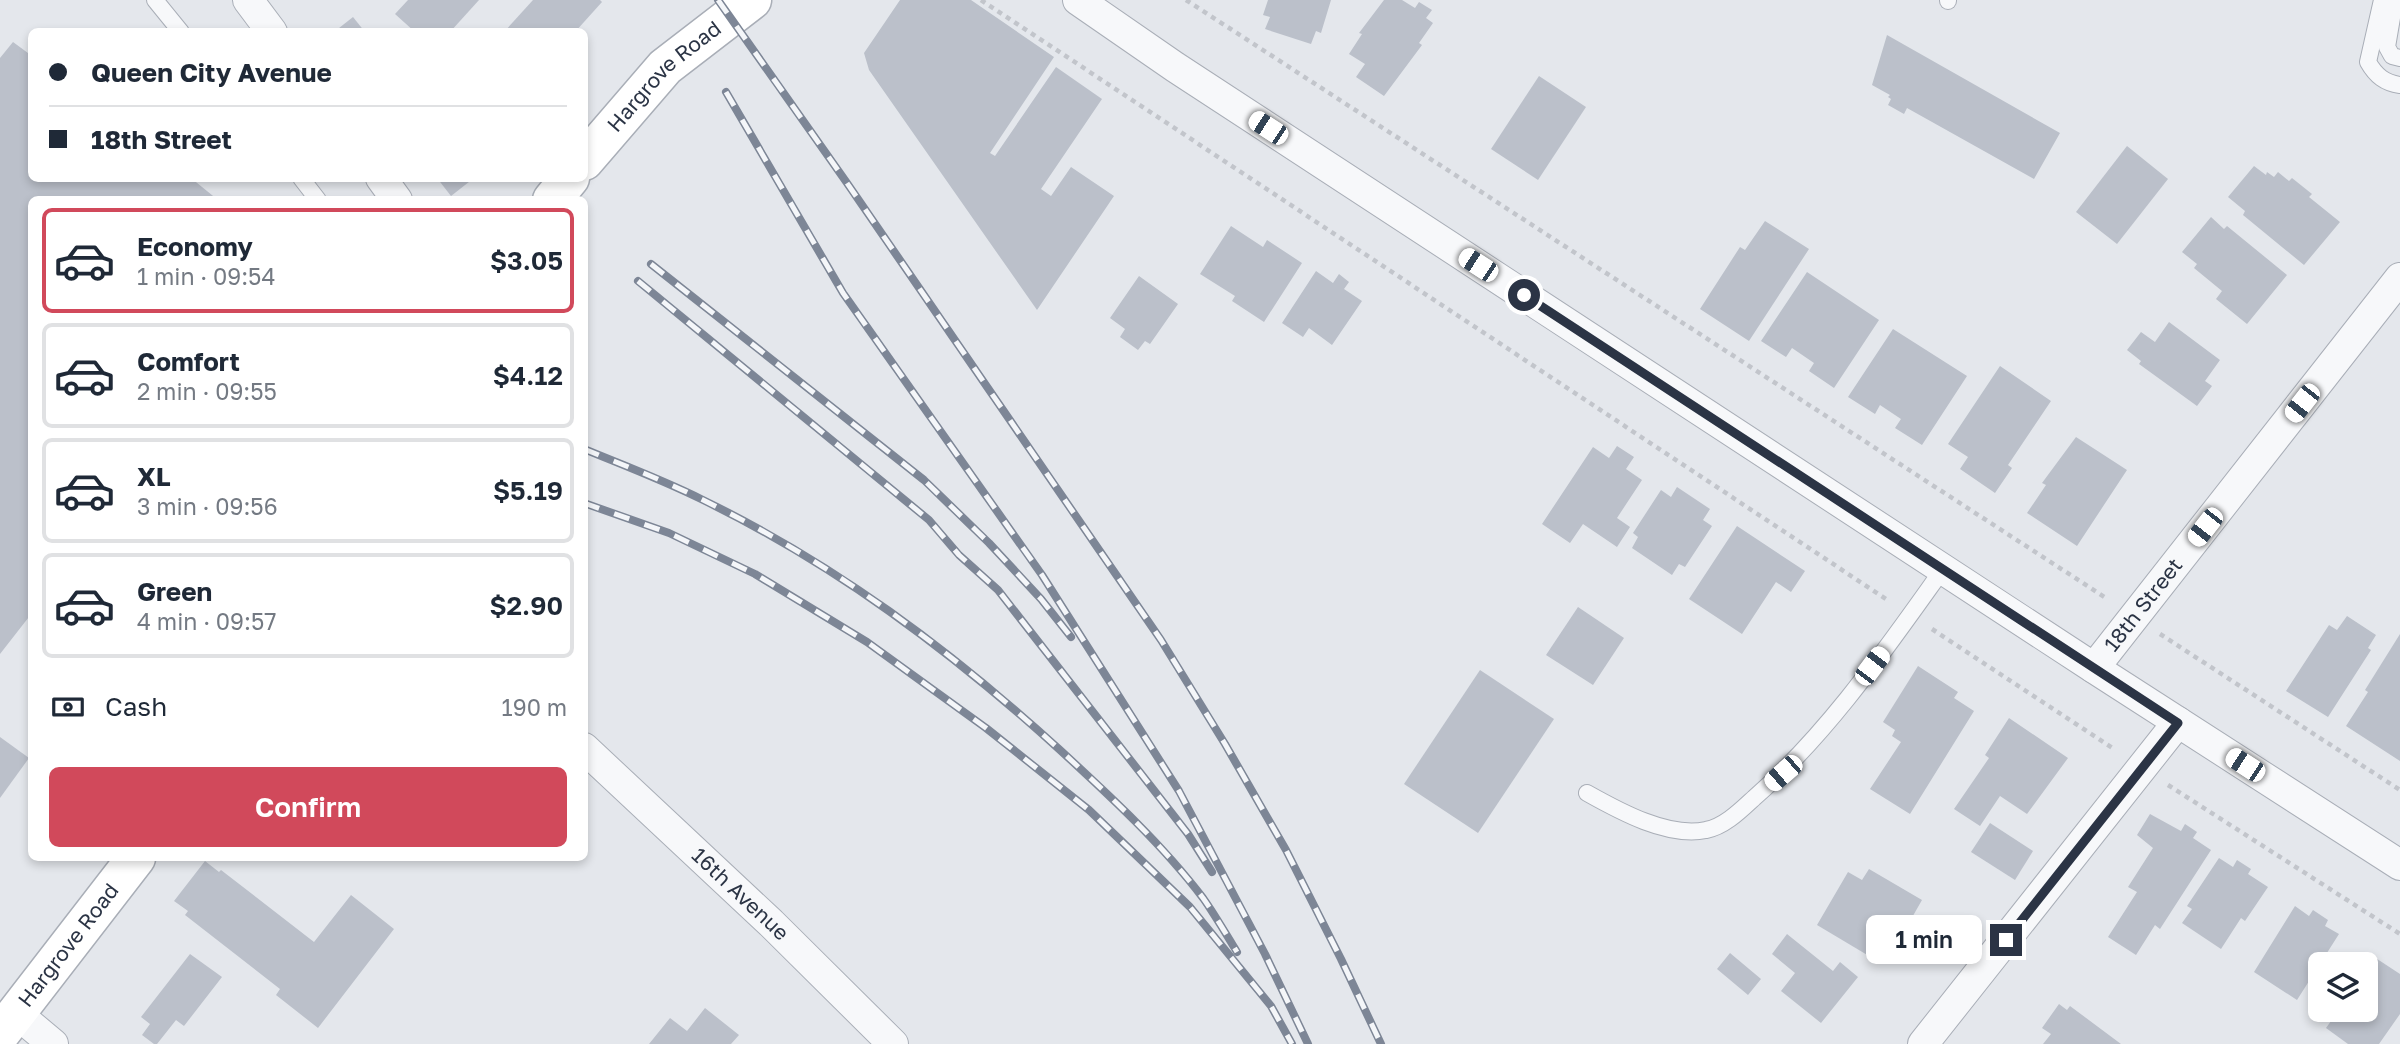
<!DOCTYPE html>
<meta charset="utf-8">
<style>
:root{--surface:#fff;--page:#f2f2f3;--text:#1f2937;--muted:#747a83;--line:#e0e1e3;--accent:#d1495b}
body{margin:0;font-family:"Golos Text",sans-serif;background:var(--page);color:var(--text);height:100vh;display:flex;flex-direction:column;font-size:26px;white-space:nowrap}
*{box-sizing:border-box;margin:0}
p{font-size:23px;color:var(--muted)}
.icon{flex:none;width:38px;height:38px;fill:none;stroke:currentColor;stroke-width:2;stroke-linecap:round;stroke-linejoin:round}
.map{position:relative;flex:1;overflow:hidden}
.side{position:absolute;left:28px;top:196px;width:560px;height:665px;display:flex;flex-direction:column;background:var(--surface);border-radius:10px;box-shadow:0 4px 10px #0003}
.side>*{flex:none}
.top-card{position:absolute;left:28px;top:28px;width:560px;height:154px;border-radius:10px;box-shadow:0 4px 10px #0003;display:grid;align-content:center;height:154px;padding:0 21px;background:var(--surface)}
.controls{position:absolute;left:2308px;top:952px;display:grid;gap:14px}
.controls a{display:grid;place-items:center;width:70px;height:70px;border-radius:10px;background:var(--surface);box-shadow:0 4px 10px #0003;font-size:35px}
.end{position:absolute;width:32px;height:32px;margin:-16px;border:9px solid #2b3445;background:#fff;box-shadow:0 0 0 4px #fff}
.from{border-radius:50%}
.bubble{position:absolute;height:49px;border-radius:10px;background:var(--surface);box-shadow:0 4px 10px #0003;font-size:23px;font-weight:600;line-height:49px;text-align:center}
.car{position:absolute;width:21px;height:42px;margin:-21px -10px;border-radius:9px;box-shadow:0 0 5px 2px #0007;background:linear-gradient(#fff 24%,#345 0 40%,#fff 0 76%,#345 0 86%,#fff 0)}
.top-card b{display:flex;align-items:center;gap:24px;height:66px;font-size:26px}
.top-card b+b{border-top:2px solid var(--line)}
.top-card i{width:18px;height:18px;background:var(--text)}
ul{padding:12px 0 0;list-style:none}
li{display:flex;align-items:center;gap:21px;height:105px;margin:0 14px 10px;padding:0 7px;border:4px solid var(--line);border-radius:10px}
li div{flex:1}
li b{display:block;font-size:26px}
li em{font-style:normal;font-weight:600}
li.active{border-color:var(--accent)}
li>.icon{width:63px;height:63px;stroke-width:1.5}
.pay{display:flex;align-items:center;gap:18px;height:77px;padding:0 21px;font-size:26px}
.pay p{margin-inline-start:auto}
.cta{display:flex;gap:14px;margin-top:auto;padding:14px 21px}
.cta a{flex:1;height:80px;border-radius:10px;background:var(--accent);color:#fff;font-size:28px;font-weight:600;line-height:80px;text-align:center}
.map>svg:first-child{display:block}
</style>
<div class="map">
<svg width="2400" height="1044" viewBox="0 0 2400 1044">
<rect width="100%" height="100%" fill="#e4e7ec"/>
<!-- building -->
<g fill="#bbc0ca">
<path d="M408 0H479L450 32H415L395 14Z"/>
<path d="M533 0H600L602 2 575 32H504Z"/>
<path d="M900 0H971L1054 57 990 153 995 156 1056 67 1102 99 1041 189 1051 196 1071 167 1114 196 1037 310 869 70 864 53Z"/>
<path d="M1268 0H1331L1321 33 1316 31 1311 44 1265 29 1270 17 1263 15Z"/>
<path d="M1384 0H1402L1415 8 1419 2 1432 10 1426 18 1433 23 1419 43 1422 45 1384 96 1356 77 1365 64 1349 54 1362 34 1359 33Z"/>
<path d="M353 17 365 32H334Z"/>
<path d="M1887 35 2060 133 2034 179 1907 108 1904 114 1888 105 1891 99 1888 97 1890 95 1872 85Z"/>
<path d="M13 42 32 56V178H191L218 200H32V613L0 654V58Z"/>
<path d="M1539 76 1586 107 1538 180 1491 149Z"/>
<path d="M2127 146 2168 179 2117 244 2076 212Z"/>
<path d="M2254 166 2266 175 2267 172 2274 177 2278 172 2289 181 2292 178 2312 194 2309 197 2340 222 2304 265 2243 215 2245 211 2228 197Z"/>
<path d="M437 178H474L451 196Z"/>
<path d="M2211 217 2224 229 2227 226 2287 275 2247 324 2216 299 2222 291 2194 268 2197 264 2182 252Z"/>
<path d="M1765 221 1809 249 1749 341 1700 309 1740 247 1745 250Z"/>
<path d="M1231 226 1263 247 1267 240 1302 263 1264 322 1232 301 1235 296 1200 274Z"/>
<path d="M1316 271 1333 283 1339 274 1349 282 1344 289 1362 301 1332 345 1309 328 1303 337 1282 323Z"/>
<path d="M1807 272 1879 320 1834 388 1809 371 1814 363 1792 348 1786 357 1761 341Z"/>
<path d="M1139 276 1178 304 1150 344 1145 341 1138 350 1120 337 1125 329 1110 318Z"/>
<path d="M2169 322 2220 360 2205 381 2212 386 2197 406 2139 364 2141 361 2127 350 2141 332 2155 342Z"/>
<path d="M1893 329 1967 376 1922 445 1895 428 1901 419 1880 405 1875 414 1848 397Z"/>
<path d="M2000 366 2051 401 2008 465 2012 468 1995 493 1960 469 1968 457 1948 444Z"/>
<path d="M2076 437 2127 470 2077 546 2027 513 2046 485 2042 483Z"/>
<path d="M1617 446 1634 457 1626 469 1642 480 1617 518 1630 527 1617 547 1583 524 1570 543 1542 524 1593 447 1609 458Z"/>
<path d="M1677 487 1710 509 1703 520 1712 526 1685 567 1679 564 1672 575 1632 548 1638 537 1633 533 1661 490 1671 497Z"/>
<path d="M1737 526 1805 571 1791 592 1776 582 1742 634 1689 599Z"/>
<path d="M1578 607 1624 638 1593 685 1546 655Z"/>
<path d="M2347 616 2376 635 2368 648 2371 650 2328 717 2286 691 2329 625 2337 630Z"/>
<path d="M2400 634V761L2346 726 2368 692 2365 690Z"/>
<path d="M1918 666 1958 692 1954 698 1974 711 1910 814 1870 789 1901 742 1892 736 1895 730 1883 722Z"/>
<path d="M1480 670 1554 719 1478 833 1404 784Z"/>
<path d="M2009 718 2068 758 2027 814 2000 796 1980 826 1954 809 1989 758 1985 755Z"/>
<path d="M0 737 29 758 0 798Z"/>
<path d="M2150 814 2181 831 2185 824 2197 832 2193 838 2211 850 2160 929 2155 925 2136 955 2108 937 2137 892 2128 887 2153 848 2137 835Z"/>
<path d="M1990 823 2033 851 2015 880 1971 852Z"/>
<path d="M2219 858 2233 867 2237 860 2251 869 2248 874 2268 887 2245 921 2241 918 2221 949 2182 923 2192 909 2187 906Z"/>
<path d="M205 861 219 872 221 870 314 942 351 895 394 929 318 1028 276 995 280 989 185 915 188 911 174 901Z"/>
<path d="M1869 869 1922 900 1910 921 1900 915 1895 923 1907 930 1888 963 1876 956 1874 959 1817 925 1848 872 1862 880Z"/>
<path d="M2295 906 2309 916 2313 910 2328 920 2325 926 2339 934 2297 1000 2254 972Z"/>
<path d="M1787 934 1833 971 1840 962 1858 977 1821 1023 1781 991 1795 973 1772 954Z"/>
<path d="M1730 953 1761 979 1748 995 1717 969Z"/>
<path d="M2368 953 2400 974V1014L2379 1044H2348L2326 1028 2339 1010H2366V964H2360Z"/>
<path d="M190 954 222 977 184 1026 176 1020 157 1044H154L142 1035 150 1024 141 1017Z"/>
<path d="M2059 1004 2067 1010 2070 1006 2121 1044H2043L2051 1034 2042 1028Z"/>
<path d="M705 1008 739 1035 731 1044H649L670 1018 687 1031Z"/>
</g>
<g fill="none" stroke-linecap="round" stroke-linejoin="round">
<!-- service casing -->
<g stroke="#a9aeb7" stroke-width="18">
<g id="service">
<path d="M155 0 181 32"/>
<path d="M2382 0 2368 62C2376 76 2385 83 2400 85"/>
<path d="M2395 0 2387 47 2392 56 2400 58"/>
<path d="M1948 1V0"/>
<path d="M301 178 318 200"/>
<path d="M1587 793C1619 811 1668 838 1706 830 1724 827 1741 810 1754 798 1829 732 1885 650 1943 569"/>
</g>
</g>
<!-- minor casing -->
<g stroke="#a9aeb7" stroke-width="32">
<g id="minor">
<path d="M248 0 272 32"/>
<path d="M1078 0 1175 67 2094 668 2400 865"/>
<path d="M381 178 397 200"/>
<path id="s1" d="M2094 668 2400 278"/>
<path id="s2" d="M584 748 771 923 893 1044"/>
<path d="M16 1013 53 1044"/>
<path d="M1923 1044 2178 722"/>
</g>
</g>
<!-- secondary casing -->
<g stroke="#a9aeb7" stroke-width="41">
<g id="secondary">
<path id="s3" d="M584 161 665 67 752 0"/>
<path d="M552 200 570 178"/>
<path id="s4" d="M0 1034 136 858"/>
</g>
</g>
<!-- path -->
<g stroke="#c2c5cb" stroke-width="4.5" stroke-dasharray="5 5" stroke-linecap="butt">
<path d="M981 0 1889 601"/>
<path d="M1186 0 2106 598"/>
<path d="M1932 629 2114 749"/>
<path d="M2160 634 2400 790"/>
<path d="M2168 785 2400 934"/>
</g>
<!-- service -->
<use href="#service" stroke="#f7f8fa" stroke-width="16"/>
<!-- minor -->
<use href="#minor" stroke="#f7f8fa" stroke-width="30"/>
<!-- secondary -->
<use href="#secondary" stroke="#fff" stroke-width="38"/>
<!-- rail casing -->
<g stroke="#7d8696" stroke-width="8">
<g id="rail">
<path d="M718 0 847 183 1161 640 1225 744 1286 850 1341 959 1381 1044"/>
<path d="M726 92 843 293 1042 575 1179 791 1265 954 1308 1044"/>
<path d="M651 264 924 480 989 543 1041 599 1071 637"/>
<path d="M638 281 929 520 959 555 998 590 1188 834 1212 872"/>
<path d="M584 449C623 465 663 480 701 499 835 564 950 650 1060 750 1110 796 1162 844 1203 898 1215 915 1226 934 1237 952"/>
<path d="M584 503 669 533 755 574 867 642 986 728 1089 810 1190 907 1271 1006 1292 1044"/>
</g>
</g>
<!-- rail -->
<use href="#rail" stroke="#f4f6f9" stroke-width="5" stroke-dasharray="16" stroke-linecap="butt"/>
</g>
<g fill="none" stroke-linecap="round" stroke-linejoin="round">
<!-- route -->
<path stroke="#2b3445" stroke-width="9" d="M1524 295 2178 723 2006 940"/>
</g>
<g text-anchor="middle" stroke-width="5" stroke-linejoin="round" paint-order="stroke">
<!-- street labels -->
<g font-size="21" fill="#2b3445" stroke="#f4f6f9">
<text dy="7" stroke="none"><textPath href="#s3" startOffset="117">Hargrove Road</textPath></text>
<text dy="7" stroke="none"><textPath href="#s1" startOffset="80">18th Street</textPath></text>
<text dy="7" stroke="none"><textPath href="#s2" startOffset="214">16th Avenue</textPath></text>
<text dy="7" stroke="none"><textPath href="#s4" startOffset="112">Hargrove Road</textPath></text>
</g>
</g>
</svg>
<div class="controls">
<a><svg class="icon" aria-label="layers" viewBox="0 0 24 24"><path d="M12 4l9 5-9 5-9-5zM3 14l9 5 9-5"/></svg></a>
</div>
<i class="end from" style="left:1524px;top:295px"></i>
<i class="end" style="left:2006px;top:940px"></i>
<div class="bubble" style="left:1866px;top:915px;width:116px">1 min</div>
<i class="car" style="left:1268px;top:128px;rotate:303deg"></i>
<i class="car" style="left:1478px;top:265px;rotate:303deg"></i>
<i class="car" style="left:2302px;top:403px;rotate:218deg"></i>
<i class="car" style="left:2205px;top:527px;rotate:218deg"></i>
<i class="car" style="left:1872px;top:666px;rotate:37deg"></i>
<i class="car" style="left:2245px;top:765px;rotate:303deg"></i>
<i class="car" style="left:1783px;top:773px;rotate:229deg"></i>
<div class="top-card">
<b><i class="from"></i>Queen City Avenue</b>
<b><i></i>18th Street</b>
</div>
<section class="side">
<ul>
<li class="active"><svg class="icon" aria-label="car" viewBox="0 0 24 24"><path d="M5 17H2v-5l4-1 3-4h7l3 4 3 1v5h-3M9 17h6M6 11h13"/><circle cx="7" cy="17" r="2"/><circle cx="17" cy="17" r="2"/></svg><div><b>Economy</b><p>1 min · 09:54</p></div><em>$3.05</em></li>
<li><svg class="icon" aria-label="car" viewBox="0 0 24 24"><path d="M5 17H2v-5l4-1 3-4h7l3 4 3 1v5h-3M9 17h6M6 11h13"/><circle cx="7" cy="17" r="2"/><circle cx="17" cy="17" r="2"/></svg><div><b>Comfort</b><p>2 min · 09:55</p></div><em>$4.12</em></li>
<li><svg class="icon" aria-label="car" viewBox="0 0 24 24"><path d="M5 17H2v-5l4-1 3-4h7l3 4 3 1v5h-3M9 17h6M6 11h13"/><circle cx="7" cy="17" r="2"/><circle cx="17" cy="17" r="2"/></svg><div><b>XL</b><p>3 min · 09:56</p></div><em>$5.19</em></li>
<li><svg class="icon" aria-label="car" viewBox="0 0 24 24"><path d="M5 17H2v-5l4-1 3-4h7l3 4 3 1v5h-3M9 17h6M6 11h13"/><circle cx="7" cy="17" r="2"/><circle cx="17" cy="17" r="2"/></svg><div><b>Green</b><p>4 min · 09:57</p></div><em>$2.90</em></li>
</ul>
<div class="pay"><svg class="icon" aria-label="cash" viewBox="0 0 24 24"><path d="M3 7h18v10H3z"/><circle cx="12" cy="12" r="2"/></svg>Cash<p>190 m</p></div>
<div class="cta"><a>Confirm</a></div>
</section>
</div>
